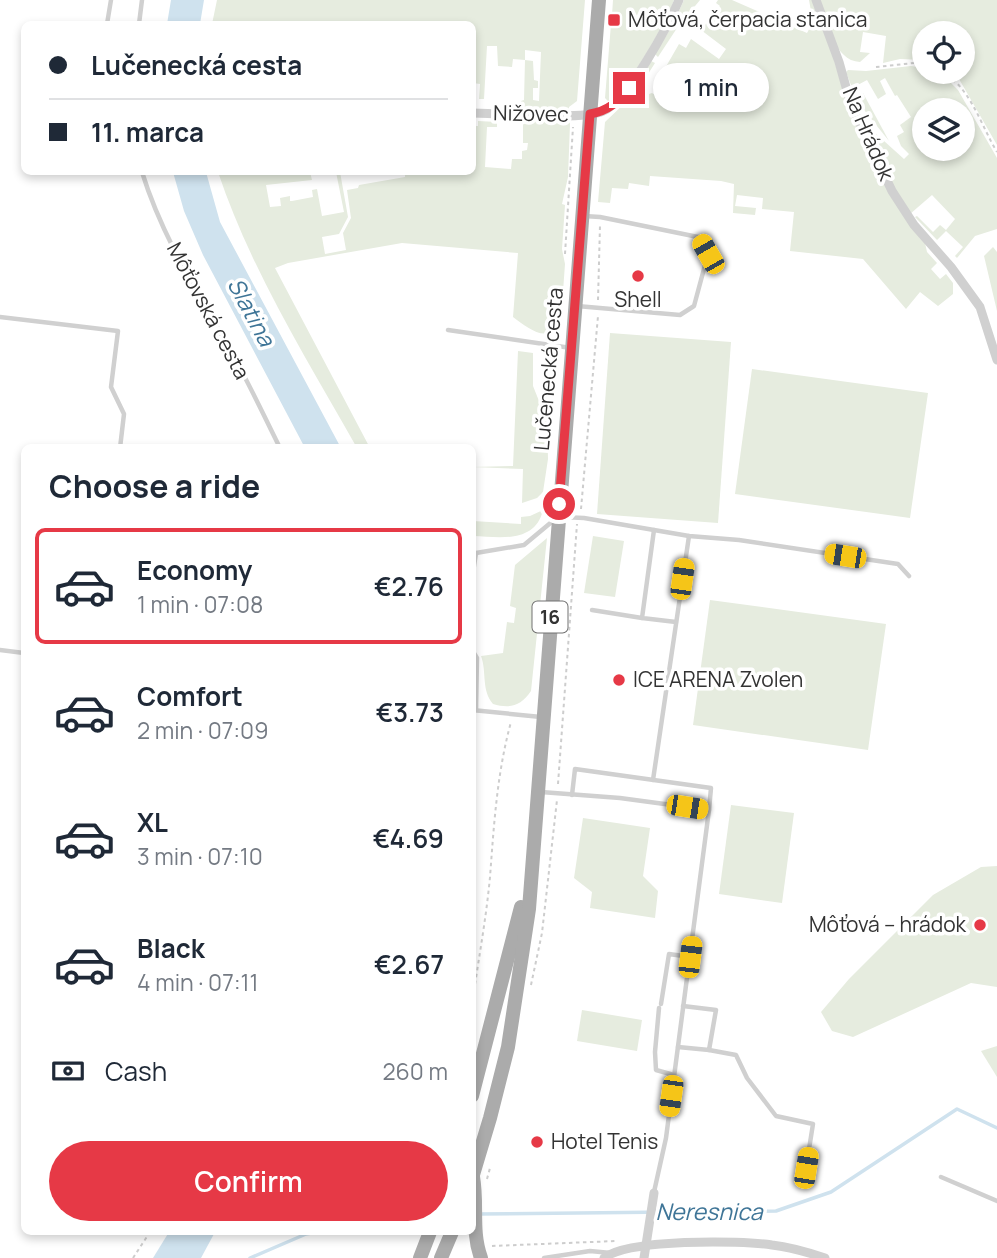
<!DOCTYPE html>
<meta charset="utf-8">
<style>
:root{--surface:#fff;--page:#f6f6f7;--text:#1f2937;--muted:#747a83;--line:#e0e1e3;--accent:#e63946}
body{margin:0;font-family:Manrope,sans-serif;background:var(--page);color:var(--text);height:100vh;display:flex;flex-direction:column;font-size:26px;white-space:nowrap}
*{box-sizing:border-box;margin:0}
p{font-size:23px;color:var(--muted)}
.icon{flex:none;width:38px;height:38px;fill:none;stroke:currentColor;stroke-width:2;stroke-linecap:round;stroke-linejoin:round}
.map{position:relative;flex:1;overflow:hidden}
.panel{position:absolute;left:21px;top:444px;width:455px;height:791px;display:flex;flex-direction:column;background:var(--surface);border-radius:10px;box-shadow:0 4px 10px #0003}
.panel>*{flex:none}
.banner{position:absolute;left:21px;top:21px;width:455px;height:154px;border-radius:10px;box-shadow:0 4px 10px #0003;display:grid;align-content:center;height:154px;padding:0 28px;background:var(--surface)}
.buttons{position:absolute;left:912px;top:21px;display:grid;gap:14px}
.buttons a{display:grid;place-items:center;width:63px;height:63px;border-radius:50%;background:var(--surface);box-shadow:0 4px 10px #0003;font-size:35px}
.end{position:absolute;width:32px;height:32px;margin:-16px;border:9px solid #e63946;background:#fff;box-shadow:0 0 0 4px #fff}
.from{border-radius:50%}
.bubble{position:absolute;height:49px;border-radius:24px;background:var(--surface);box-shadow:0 4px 10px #0003;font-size:23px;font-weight:600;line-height:49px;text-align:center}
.car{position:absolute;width:21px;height:42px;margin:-21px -10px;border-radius:9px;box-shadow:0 0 5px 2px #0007;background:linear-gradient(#f5c518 24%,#345 0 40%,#f5c518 0 76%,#345 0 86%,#f5c518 0)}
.banner b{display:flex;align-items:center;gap:24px;height:66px;font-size:26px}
.banner b+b{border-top:2px solid var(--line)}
.banner i{width:18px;height:18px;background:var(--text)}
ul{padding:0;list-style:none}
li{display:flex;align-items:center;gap:21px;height:116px;margin:0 14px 10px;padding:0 14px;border:4px solid transparent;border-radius:10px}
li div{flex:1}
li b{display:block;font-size:26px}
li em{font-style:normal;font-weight:600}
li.current{border-color:var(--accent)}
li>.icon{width:63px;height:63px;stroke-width:1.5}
h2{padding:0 28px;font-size:32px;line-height:84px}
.pay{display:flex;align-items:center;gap:18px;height:77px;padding:0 28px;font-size:26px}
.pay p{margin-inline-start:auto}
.button{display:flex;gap:14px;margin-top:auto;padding:14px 28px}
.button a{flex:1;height:80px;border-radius:42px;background:var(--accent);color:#fff;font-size:28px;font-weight:600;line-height:80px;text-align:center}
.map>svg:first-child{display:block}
</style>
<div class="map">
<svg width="997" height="1258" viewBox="0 0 997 1258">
<rect width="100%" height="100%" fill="#fff"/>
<!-- green -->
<g fill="#e6ecdf" fill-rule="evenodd">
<path d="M217 0H585L577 101 569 107V111L511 109V105H521V101L524 100 525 60 513 59 512 67 498 66 497 46H487L484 99H479L480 84 473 83 472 24H212ZM525 50 541 52 539 101 533 100V88H538V81L534 80 533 61 525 60Z"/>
<path d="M613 0H674C667 21 626 93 608 101L605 98 611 24H616V15H612Z"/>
<path d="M684 0H700L677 28 658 57 655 54 672 26Z"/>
<path d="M718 0H732L807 33 813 22 809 0H812L829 43 847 103 925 243 927 252 937 263 931 269 940 279 946 274 953 283V294L938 306 920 292 906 309 863 259 790 251 794 212 762 209 763 198 737 195 735 206 756 208 755 215 733 213 734 184 721 181 650 176 649 186 629 183 628 189 612 188 610 203 598 202 605 122 628 100 651 61 655 63 638 90 646 95 652 93 669 104 676 96 694 111 715 87 700 74 688 88 664 70 679 44 686 48 691 39 719 59 726 49 701 30 720 6 716 3Z"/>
<path d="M819 0H997V145L955 72H962V33H924V60L900 59 883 63 886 36 863 32 860 52 870 53 860 62C834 61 827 21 819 0Z"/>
<path d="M911 66 924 68V72L938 75 949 81 958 90 997 158V229L975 236 957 258 955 256 963 247 946 231 937 240 915 217 917 216 933 232 940 225 946 230 955 219 932 195 910 214 900 200 854 105 874 132 904 159 909 154 901 146 897 136 904 132 900 125 911 117 897 95 895 96 885 78 880 81 886 94 878 99 867 80 854 87 858 95 863 93 889 141 857 101 846 72 848 70 866 71ZM924 110H962V149H924Z"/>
<path d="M513 118 569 120 570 124 568 177 562 204 565 205 562 249 565 264 561 319C550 347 528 328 513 317L518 253 402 243 288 263 275 268 370 448H357C306 358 251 270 218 172H310L312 180 266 185 270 207 281 206 280 198 290 196V201H292L313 197 312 190 317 189 322 216 344 212 336 172H340L348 217 339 234 322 237 325 254 346 250 343 233 351 218 347 190 358 188 359 185 405 177V172H472L473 126H478V121L497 122V127H487L485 167 511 169 512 159H522V151L527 150 528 143H523V123H513Z"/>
<path d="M993 247 997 252V311L984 256Z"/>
<path d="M610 333 731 342 718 523 597 514Z"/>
<path d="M518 351 533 353V386L547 421 548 459 543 492 537 498 522 503 523 469 472 467 513 466Z"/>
<path d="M752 369 928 393 910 518 735 494Z"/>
<path d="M543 510C535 544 499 537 473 536V521L521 524V517L530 516Z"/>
<path d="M593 536 624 541 615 597 584 593Z"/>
<path d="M547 538 531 691C521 706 510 709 493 704 481 690 487 672 481 656L503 653 507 622 514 623 516 608 510 606 515 565Z"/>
<path d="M710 600 886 624 868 750 693 725Z"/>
<path d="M731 805 794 813 782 903 719 894Z"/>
<path d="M583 818 650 828 643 876 658 891 655 918 590 908 592 892 574 878Z"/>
<path d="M997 866V987L971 983 853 1037 832 1031 821 1012 849 979 933 895 981 867Z"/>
<path d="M582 1010 642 1020 637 1051 577 1041Z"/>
<path d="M997 1046V1077L981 1051Z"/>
</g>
<!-- water -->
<g fill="#cfe2ee">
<path d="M171 0H204L200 24H167Z"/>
<path d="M173 172H206L220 222 341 448H305L203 255 184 211Z"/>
<path d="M169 1232H215L201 1258H153Z"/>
</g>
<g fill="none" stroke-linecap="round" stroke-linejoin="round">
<!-- stream -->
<g stroke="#cfe2ee" stroke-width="3.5">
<path d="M478 1214 776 1211 831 1192 957 1109 997 1128"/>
<path d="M250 1258 306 1234 317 1232"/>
</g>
<!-- path -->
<g stroke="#cdcdcd" stroke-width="2" stroke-dasharray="3.5 3.5" stroke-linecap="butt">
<path d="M876 67 914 63 924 65"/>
<path d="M941 72C970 85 981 126 997 152"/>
<path d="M565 254 573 127"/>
<path d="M598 300 600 225"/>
<path d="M581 509 598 316"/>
<path d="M558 784 577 524"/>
<path d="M531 985 542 933 557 800"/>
<path d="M472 1005C478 962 486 920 490 877 494 824 497 773 511 722"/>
<path d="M487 1179 490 1168"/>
<path d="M492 1246 616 1241"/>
<path d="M133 1258 150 1232"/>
</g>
<!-- lane -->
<g stroke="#d0d0d0" stroke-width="4.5">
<path d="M107 24 111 0"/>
<path d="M139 24 142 0"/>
<path d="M142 172C161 234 196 290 228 346 247 379 263 414 280 448"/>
<path d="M577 306 680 315 694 306 708 254 698 237 600 217 584 216"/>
<path d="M0 317 118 331 111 387 124 414 120 448"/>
<path d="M448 330 571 348"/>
<path d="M562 517 584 518 689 536 739 540 898 564 909 576"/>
<path d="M654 530 642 618 676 622"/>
<path d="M472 579 476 553 524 545 554 520"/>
<path d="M592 610 642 618"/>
<path d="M0 650 24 653"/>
<path d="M472 650 477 658 476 710"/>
<path d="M472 710 541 717"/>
<path d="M653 780 689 536"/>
<path d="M541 792 620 798 709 810 666 1138 654 1192"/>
<path d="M572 795 575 769 711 788 709 810"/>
<path d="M661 1004 669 954 690 957"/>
<path d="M659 1008 655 1052 656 1070 674 1075"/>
<path d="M678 1047 709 1050 716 1010 683 1006"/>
<path d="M709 1050 736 1055 747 1078 776 1116 813 1124 806 1168"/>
<path d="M941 1177 997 1201"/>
<path d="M544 1258 590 1251 611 1253"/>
</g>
<!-- street -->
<g stroke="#d0d0d0" stroke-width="9">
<path d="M816 0 839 62 851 105 892 191 914 225 951 267 980 307 997 360"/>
<path d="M472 113C501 113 580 121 603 111 628 101 668 26 679 0"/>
<path d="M604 1258C628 1239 739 1240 772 1245 790 1247 807 1252 825 1258"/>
<path d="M644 1258 654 1193"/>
</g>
<!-- primary -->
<g stroke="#ababab" stroke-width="14">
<path d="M472 1096 521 907"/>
<path d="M473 1177C478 1204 471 1231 481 1258"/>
<path d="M472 1178 490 1118 508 1047 529 909 599 0"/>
<path d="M420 1258 430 1232"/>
<path d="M441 1258 452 1232"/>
</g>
</g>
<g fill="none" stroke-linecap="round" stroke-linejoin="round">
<!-- route -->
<path stroke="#e63946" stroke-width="9" d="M559 504 590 114C608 111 618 102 629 88"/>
</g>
<!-- markers -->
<g fill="#e63946" stroke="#fff" stroke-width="2.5">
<rect x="607" y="13" width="14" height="14" rx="3.5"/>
<circle cx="638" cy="276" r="7"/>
<circle cx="619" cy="680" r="7"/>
<circle cx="980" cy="925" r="7"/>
<circle cx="537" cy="1142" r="7"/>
</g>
<g text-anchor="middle" stroke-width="7" stroke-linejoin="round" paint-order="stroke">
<!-- shield labels -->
<rect fill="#fff" stroke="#707070" stroke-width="2" x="532.5" y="601.5" width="35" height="31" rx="5"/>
<g font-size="19" font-weight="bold" fill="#333">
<text x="550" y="624">16</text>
</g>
<!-- poi labels -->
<g font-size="21" fill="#333" stroke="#fff" text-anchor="start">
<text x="628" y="27">Môťová, čerpacia stanica</text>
<text x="638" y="307" text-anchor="middle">Shell</text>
<text x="633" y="687">ICE ARENA Zvolen</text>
<text x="966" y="932" text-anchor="end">Môťová – hrádok</text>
<text x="551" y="1149">Hotel Tenis</text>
</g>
<!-- street labels -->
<g font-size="21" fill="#333" stroke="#fff">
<text transform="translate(531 114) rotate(1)" y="7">Nižovec</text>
<text transform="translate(868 134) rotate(67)" y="7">Na Hrádok</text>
<text transform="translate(208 311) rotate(62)" y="7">Môťovská cesta</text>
<text transform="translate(549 369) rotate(-85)" y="7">Lučenecká cesta</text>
</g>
<!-- water labels -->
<g font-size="23" font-style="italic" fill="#3f7597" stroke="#fff">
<text transform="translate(251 312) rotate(62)" y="8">Slatina</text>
<text x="709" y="1220">Neresnica</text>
</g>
</g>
</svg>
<div class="buttons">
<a><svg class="icon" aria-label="locate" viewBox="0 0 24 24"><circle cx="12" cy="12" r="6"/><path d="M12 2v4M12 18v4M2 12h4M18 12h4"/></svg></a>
<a><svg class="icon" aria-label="layers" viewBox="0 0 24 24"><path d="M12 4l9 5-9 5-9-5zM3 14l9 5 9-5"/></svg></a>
</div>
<i class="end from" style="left:559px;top:504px"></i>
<i class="end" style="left:629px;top:88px"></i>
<div class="bubble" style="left:653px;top:63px;width:116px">1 min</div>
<i class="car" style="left:708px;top:254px;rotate:330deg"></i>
<i class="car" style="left:845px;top:556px;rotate:279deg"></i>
<i class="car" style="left:682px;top:579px;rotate:8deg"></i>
<i class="car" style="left:687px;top:807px;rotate:99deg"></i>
<i class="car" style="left:690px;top:957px;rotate:7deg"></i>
<i class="car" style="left:671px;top:1096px;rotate:188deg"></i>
<i class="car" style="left:806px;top:1168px;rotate:9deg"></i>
<div class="banner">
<b><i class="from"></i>Lučenecká cesta</b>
<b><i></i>11. marca</b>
</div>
<section class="panel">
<h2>Choose a ride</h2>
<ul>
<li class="current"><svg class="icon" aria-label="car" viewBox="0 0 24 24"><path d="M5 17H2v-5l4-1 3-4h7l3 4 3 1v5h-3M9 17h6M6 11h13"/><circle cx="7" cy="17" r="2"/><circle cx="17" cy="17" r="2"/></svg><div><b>Economy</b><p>1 min · 07:08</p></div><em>€2.76</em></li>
<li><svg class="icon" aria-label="car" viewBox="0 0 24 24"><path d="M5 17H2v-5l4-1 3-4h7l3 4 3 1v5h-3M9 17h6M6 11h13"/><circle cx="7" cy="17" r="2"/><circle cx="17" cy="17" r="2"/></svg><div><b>Comfort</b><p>2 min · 07:09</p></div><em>€3.73</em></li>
<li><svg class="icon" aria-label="car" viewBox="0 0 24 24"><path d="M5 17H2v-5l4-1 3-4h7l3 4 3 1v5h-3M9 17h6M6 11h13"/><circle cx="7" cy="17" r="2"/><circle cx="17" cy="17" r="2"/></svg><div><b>XL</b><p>3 min · 07:10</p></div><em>€4.69</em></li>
<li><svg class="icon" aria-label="car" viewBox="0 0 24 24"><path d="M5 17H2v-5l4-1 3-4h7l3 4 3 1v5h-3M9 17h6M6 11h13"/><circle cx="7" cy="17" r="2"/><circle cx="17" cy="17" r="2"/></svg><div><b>Black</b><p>4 min · 07:11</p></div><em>€2.67</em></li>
</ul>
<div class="pay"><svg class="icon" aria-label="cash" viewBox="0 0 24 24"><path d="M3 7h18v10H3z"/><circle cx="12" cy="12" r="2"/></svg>Cash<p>260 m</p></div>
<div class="button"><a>Confirm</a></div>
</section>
</div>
